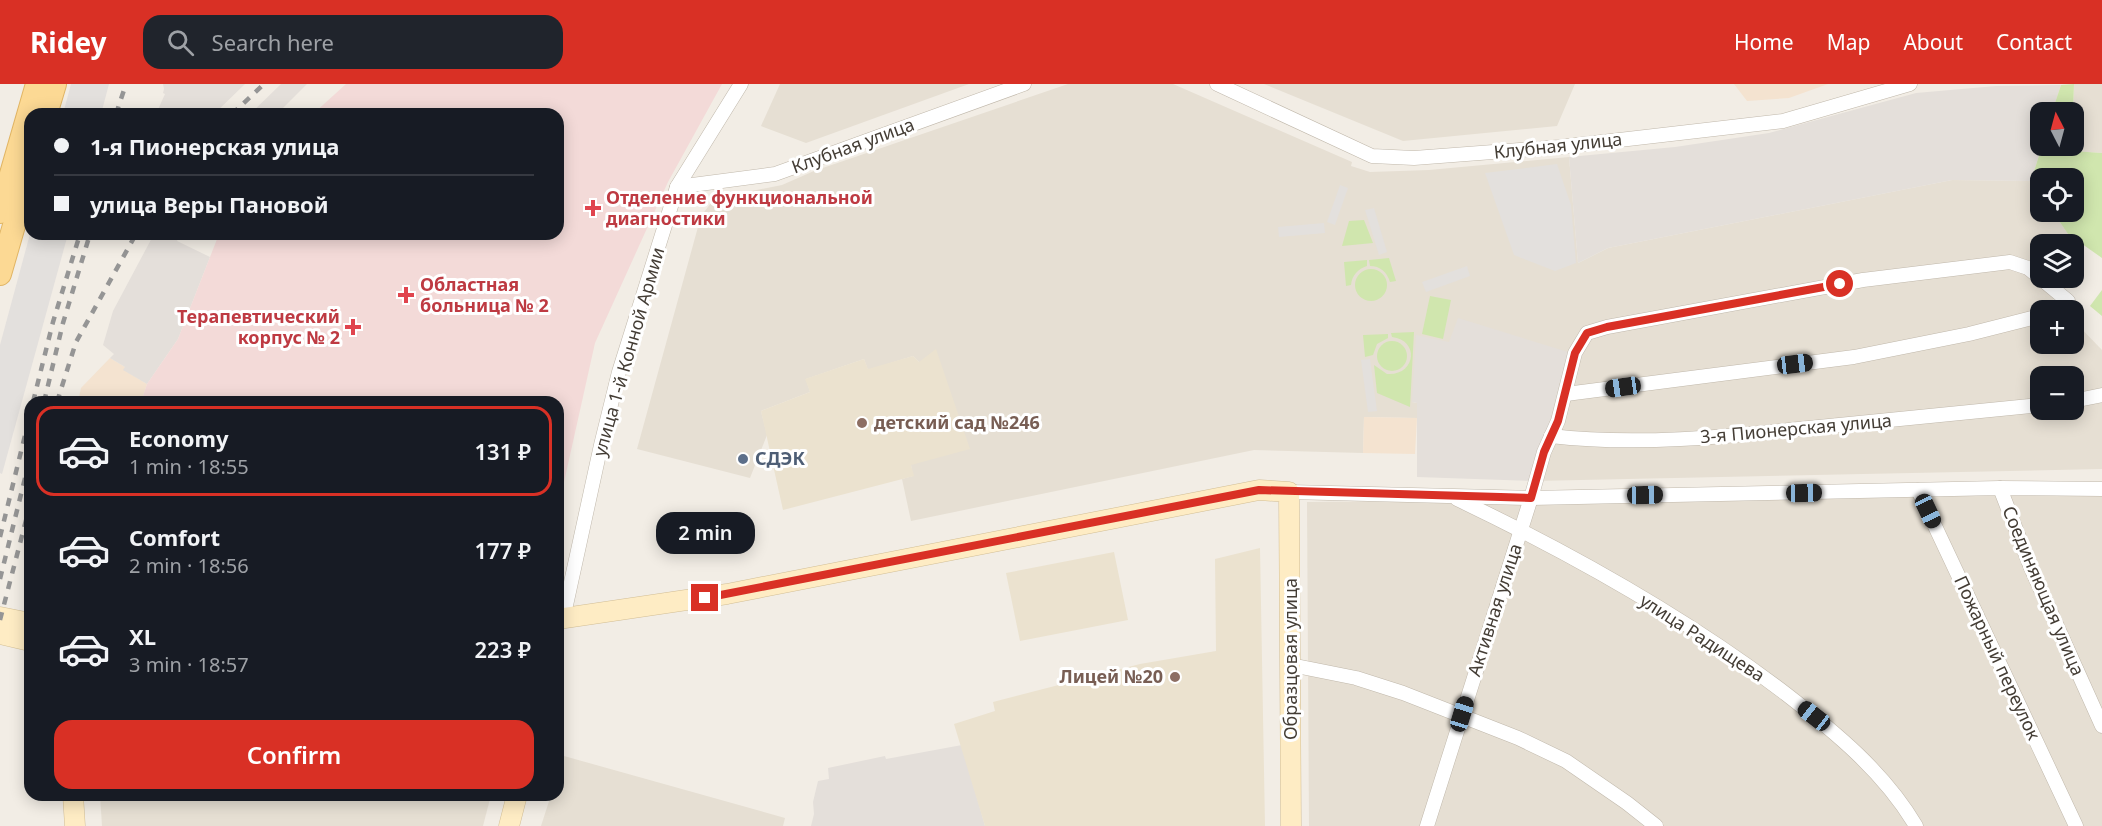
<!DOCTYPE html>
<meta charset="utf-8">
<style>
:root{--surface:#171b24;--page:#20242c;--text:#f1f3f6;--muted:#9ea1a6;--line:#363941;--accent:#d93025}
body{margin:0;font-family:"Noto Sans",sans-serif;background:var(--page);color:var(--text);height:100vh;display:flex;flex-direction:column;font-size:22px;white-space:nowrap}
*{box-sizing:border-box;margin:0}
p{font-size:20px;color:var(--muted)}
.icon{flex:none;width:33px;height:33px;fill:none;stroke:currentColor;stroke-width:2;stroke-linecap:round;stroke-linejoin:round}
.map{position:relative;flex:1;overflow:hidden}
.side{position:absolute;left:24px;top:312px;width:540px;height:405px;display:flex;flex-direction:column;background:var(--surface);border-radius:18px;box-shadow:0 3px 15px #0003}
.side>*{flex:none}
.banner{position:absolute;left:24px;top:24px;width:540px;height:132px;border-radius:18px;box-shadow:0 3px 15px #0003;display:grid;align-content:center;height:132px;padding:0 30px;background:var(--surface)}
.needle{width:39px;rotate:354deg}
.tools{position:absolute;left:2030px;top:18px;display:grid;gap:12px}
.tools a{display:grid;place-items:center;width:54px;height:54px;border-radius:12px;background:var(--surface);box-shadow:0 3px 15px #0003;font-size:30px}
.end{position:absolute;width:27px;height:27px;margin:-14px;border:8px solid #d93025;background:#fff;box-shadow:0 0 0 3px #fff}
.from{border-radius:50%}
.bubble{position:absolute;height:42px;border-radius:18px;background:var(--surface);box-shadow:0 3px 15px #0003;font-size:20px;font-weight:600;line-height:42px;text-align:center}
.car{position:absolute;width:18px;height:36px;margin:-18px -9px;border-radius:8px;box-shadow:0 0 4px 2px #0007;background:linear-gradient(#222 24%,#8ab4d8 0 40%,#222 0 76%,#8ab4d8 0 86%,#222 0)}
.banner b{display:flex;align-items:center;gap:21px;height:57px;font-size:22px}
.banner b+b{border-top:2px solid var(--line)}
.banner i{width:15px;height:15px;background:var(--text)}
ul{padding:10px 0 0;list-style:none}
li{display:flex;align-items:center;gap:18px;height:90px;margin:0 12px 9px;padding:0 18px;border:3px solid transparent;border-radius:18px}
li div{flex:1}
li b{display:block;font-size:22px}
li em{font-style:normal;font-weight:600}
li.selected{border-color:var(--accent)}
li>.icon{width:54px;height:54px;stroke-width:1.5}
.action{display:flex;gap:12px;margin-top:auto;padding:12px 30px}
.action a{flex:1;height:69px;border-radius:18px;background:var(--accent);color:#fff;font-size:24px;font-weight:600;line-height:69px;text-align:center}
header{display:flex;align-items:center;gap:36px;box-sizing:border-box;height:84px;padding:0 30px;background:var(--accent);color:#fff}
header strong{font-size:28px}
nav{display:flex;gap:33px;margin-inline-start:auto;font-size:21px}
.search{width:420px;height:54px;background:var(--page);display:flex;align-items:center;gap:15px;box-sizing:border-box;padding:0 21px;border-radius:18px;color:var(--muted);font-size:22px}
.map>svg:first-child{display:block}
</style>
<header>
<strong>Ridey</strong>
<div class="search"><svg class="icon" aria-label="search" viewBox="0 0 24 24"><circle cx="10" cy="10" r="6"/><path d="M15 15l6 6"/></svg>Search here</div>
<nav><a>Home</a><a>Map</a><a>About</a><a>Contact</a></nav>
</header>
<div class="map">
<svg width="2102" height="742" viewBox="0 0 2102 742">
<rect width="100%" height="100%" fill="#f2ede5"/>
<!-- residential -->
<g fill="#e6dfd3" fill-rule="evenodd">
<path d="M780 0H969L806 59 761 42Z"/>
<path d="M1068 0H1173L1352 78 1351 82 1370 88 1429 86 1569 73 1578 179 1608 164 1952 96 2031 97 2040 109V128H2053L2068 150 2063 160H2040V194H2058L2066 199 2053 215 2064 226H2040V260H2073V236L2102 266V385L1534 397 1449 258 1412 318 1417 319V334L1364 333 1363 369 1254 366 911 437 902 395 913 392 911 381 919 278 913 272 868 286 864 275 806 295 810 308 761 327 767 351 750 394 637 365 701 132 711 119 726 112 782 101 814 87ZM2040 292H2073V326H2040Z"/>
<path d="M1264 0H1575L1557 42 1403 57Z"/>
<path d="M2074 0H2102V69L2072 67Z"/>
<path d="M1919 412H2102V742H1309L1307 418Z"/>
<path d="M564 672 785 734 783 742H541L551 711H558V691Z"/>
<path d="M100 711H491L483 742H102Z"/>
</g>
<!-- commercial -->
<g fill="#f4e3d0">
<path d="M1734 0H1828L1789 14 1747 17Z"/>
<path d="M110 274 125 283 124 286 147 300 141 318H78L81 304Z"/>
<path d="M1364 333 1417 334 1415 370 1363 369Z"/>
</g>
<!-- industrial -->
<g fill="#e4dfda">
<path d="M163 0H245L214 30H156L165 10 163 9 164 5Z"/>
<path d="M281 0H307L277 30H250Z"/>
<path d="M2061 1 2052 28H2040V62H2042L2031 97 1952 96 1608 164 1578 179 1569 73 1675 63 1769 49 1916 9 1996 2Z"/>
<path d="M154 150H180L177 157 210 173 178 255 147 300 123 286 125 283 110 274 114 270 103 261 113 227Z"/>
<path d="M1458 234 1568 268 1534 397 1417 393V319L1412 318 1416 251 1449 258Z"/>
<path d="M962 661 985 742H811L814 730 813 718 818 697 829 695 828 684 885 672 886 675Z"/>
</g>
<!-- education -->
<g fill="#ebe2cf">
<path d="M936 265 970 365 911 381 914 392 783 426 761 327 810 308 805 295 864 275 868 285 913 272 919 278Z"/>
<path d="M1260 464 1265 742H985L954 640 995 627 993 618 1140 580 1216 567 1215 475Z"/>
<path d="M1114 468 1128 536 1020 557 1006 489Z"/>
</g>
<!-- medical -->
<path fill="#f3dad8" d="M346 0H722L668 98 595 259 558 425V318H141L147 300 178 255 219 150H558V30H313Z"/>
<!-- green -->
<g fill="#d0e6ae">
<path d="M2074 0 2073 28H2052L2061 1Z"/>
<path d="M2042 62H2072L2073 67 2102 69V174L2068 150 2053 128H2073V94H2040V109L2031 97Z"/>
<path d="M1364 136 1373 159 1342 162 1349 137Z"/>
<path d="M1389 174 1396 197 1390 198C1387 188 1380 182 1370 182L1369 176Z"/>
<path d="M1367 176V182C1358 185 1352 191 1351 201L1346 202 1344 178Z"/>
<circle cx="1371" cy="201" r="16"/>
<path d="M2102 206V232L2090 222Z"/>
<path d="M1430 212 1451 216 1443 255 1422 250Z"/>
<path d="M1414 248 1410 323 1377 309 1374 281 1387 290C1416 292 1420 256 1392 253L1391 249Z"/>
<path d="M1388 250V254L1377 260 1373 271 1365 273 1363 251Z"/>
<circle cx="1392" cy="272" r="15"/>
</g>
<!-- parking -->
<g fill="#e3e0dd">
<path d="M71 0H109L101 30H63Z"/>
<path d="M1557 80 1571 121 1576 179 1555 187 1514 171 1485 89Z"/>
<path d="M1340 101 1348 104 1335 141 1327 138Z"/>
<path d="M1374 124 1387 168 1379 171 1365 126Z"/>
<path d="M1324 139 1325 149 1279 153 1278 143Z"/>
<path d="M30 150H68L2 390 0 389V261Z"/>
<path d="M1467 182 1470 192 1426 208 1422 198Z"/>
<path d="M1370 275 1377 327 1368 328 1361 276Z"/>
</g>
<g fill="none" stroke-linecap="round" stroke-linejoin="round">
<!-- street casing -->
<g stroke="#c0b8ab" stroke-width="15">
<g id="street">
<path d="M1217 0 1372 72 1414 74 1559 63 1783 37 1910 0"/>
<path d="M677 103 775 90 1024 0"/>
<path d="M1566 310 1854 273 1969 250 2040 232"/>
<path d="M2073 317 2102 311"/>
<path d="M1551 352C1637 362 1724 353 1809 344 1886 337 1963 329 2040 321"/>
<path d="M2000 404 2031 484 2102 642"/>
<path d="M1918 406 2076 742"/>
<path d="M1289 408 1531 414 2000 404 2102 405"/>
<path d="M1457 415C1570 469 1685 533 1786 610 1835 648 1884 688 1916 742"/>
<path d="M563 535 601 361 619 288 677 103 741 0"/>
<path d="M1291 581 1356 594 1403 609 1518 654 1566 677 1627 719 1656 742"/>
<path d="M1427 742 1531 414 1544 368 1558 337 1575 269 1587 249 1607 243 1863 196 2010 178 2028 184 2068 217 2060 226"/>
</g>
</g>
<!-- secondary casing -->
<g stroke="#d2be95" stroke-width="21">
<g id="secondary">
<path d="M0 533 30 539"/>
<path d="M558 535 727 510 1259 406 1289 408 1291 742"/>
<path d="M0 550 30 557"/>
<path d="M73 711 75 742"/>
<path d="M509 742 517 711"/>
</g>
</g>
<!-- primary casing -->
<g stroke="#e1b564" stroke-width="24">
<g id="primary">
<path d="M46 30 55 0"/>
<path d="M0 128 37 0"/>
<path d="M0 190 30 86"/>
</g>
</g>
<!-- street -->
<use href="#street" stroke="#fff" stroke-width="14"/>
<!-- secondary -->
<use href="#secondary" stroke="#feecc4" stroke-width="20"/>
<!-- primary -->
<use href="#primary" stroke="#fcd994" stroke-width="22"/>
<!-- rail -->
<g stroke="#959595" stroke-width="4.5" stroke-dasharray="8 8" stroke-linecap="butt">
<path d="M116 30 126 0"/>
<path d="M232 30 264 0"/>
<path d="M33 318 53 238 80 150"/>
<path d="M44 318 63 239 90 150"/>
<path d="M57 318 76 258 136 150"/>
<path d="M0 453 30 331"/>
<path d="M0 495 30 374"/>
<path d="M0 536 30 421"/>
</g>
</g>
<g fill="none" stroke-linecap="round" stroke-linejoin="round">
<!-- route -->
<path stroke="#d93025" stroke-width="8" d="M705 514 1259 406 1531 414 1544 368 1558 337 1575 269 1587 249 1607 243 1840 200"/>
</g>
<!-- markers -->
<g fill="#e0444e" stroke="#fff" stroke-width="2">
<path d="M590 115h6v6h6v6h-6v6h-6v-6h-6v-6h6z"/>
<path d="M403 202h6v6h6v6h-6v6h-6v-6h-6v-6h6z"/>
<path d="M350 234h6v6h6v6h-6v6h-6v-6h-6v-6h6z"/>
</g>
<g fill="#8d6e63" stroke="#fff" stroke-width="2">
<circle cx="862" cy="339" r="6"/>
<circle cx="1175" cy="593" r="6"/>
</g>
<circle fill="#5c6f8a" stroke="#fff" stroke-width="2" cx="743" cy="375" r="6"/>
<g text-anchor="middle" stroke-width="6" stroke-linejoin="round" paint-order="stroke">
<!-- street labels -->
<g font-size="18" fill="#443d35" stroke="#fff">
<text transform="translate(853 62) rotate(-20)" y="6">Клубная улица</text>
<text transform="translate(1558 62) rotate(-6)" y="6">Клубная улица</text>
<text transform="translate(629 268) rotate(-74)" y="6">улица 1-й Конной Армии</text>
<text transform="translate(1796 345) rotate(-5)" y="6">3-я Пионерская улица</text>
<text transform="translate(2043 507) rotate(67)" y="6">Соединяющая улица</text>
<text transform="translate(1495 526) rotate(-72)" y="6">Активная улица</text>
<text transform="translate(1702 554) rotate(33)" y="6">улица Радищева</text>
<text transform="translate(1997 574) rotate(65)" y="6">Пожарный переулок</text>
<text transform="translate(1291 575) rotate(-90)" y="6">Образцовая улица</text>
</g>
<!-- health labels -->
<g font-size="18" font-weight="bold" fill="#be3a42" stroke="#fff" text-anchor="start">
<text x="606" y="120">Отделение функциональной<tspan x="606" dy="21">диагностики</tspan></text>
<text x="420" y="207">Областная<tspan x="420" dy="21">больница № 2</tspan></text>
<text x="340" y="239" text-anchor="end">Терапевтический<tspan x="340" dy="21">корпус № 2</tspan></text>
</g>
<!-- education labels -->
<g font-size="18" font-weight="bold" fill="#785e54" stroke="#fff" text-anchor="start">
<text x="874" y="345">детский сад №246</text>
<text x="1163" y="599" text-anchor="end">Лицей №20</text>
</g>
<!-- service labels -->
<g font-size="18" font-weight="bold" fill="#4e5e75" stroke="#fff" text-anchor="start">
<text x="755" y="381">СДЭК</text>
</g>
</g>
</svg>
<div class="tools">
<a><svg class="needle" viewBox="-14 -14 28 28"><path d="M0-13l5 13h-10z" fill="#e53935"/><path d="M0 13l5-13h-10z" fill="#9ea1a6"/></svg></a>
<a><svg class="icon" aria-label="locate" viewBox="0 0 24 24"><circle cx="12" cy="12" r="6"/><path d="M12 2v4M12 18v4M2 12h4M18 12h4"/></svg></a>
<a><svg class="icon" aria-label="layers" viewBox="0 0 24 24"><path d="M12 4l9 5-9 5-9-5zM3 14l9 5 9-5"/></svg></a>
<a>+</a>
<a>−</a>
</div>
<i class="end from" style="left:1840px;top:200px"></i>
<i class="end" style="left:705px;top:514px"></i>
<div class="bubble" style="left:656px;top:428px;width:99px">2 min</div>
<i class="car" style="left:1795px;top:280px;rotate:83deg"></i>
<i class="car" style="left:1623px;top:303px;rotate:262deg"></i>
<i class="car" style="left:1804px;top:409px;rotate:89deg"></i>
<i class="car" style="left:1645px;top:411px;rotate:89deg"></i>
<i class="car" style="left:1928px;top:427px;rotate:155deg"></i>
<i class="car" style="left:1462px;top:630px;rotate:17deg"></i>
<i class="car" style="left:1814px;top:632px;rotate:308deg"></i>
<div class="banner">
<b><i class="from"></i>1-я Пионерская улица</b>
<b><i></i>улица Веры Пановой</b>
</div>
<section class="side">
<ul>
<li class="selected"><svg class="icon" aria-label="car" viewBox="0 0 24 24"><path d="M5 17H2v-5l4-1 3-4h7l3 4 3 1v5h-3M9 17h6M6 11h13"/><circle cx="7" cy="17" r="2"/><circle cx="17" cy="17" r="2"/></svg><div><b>Economy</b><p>1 min · 18:55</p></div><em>131 ₽</em></li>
<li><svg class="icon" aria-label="car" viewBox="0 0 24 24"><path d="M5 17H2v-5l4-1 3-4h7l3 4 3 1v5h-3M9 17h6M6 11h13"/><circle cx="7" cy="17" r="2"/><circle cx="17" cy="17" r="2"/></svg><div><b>Comfort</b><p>2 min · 18:56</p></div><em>177 ₽</em></li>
<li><svg class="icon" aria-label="car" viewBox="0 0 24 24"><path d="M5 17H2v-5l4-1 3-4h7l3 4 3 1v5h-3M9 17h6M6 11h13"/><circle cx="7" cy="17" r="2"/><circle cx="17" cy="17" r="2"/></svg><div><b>XL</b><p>3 min · 18:57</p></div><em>223 ₽</em></li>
</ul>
<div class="action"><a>Confirm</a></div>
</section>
</div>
